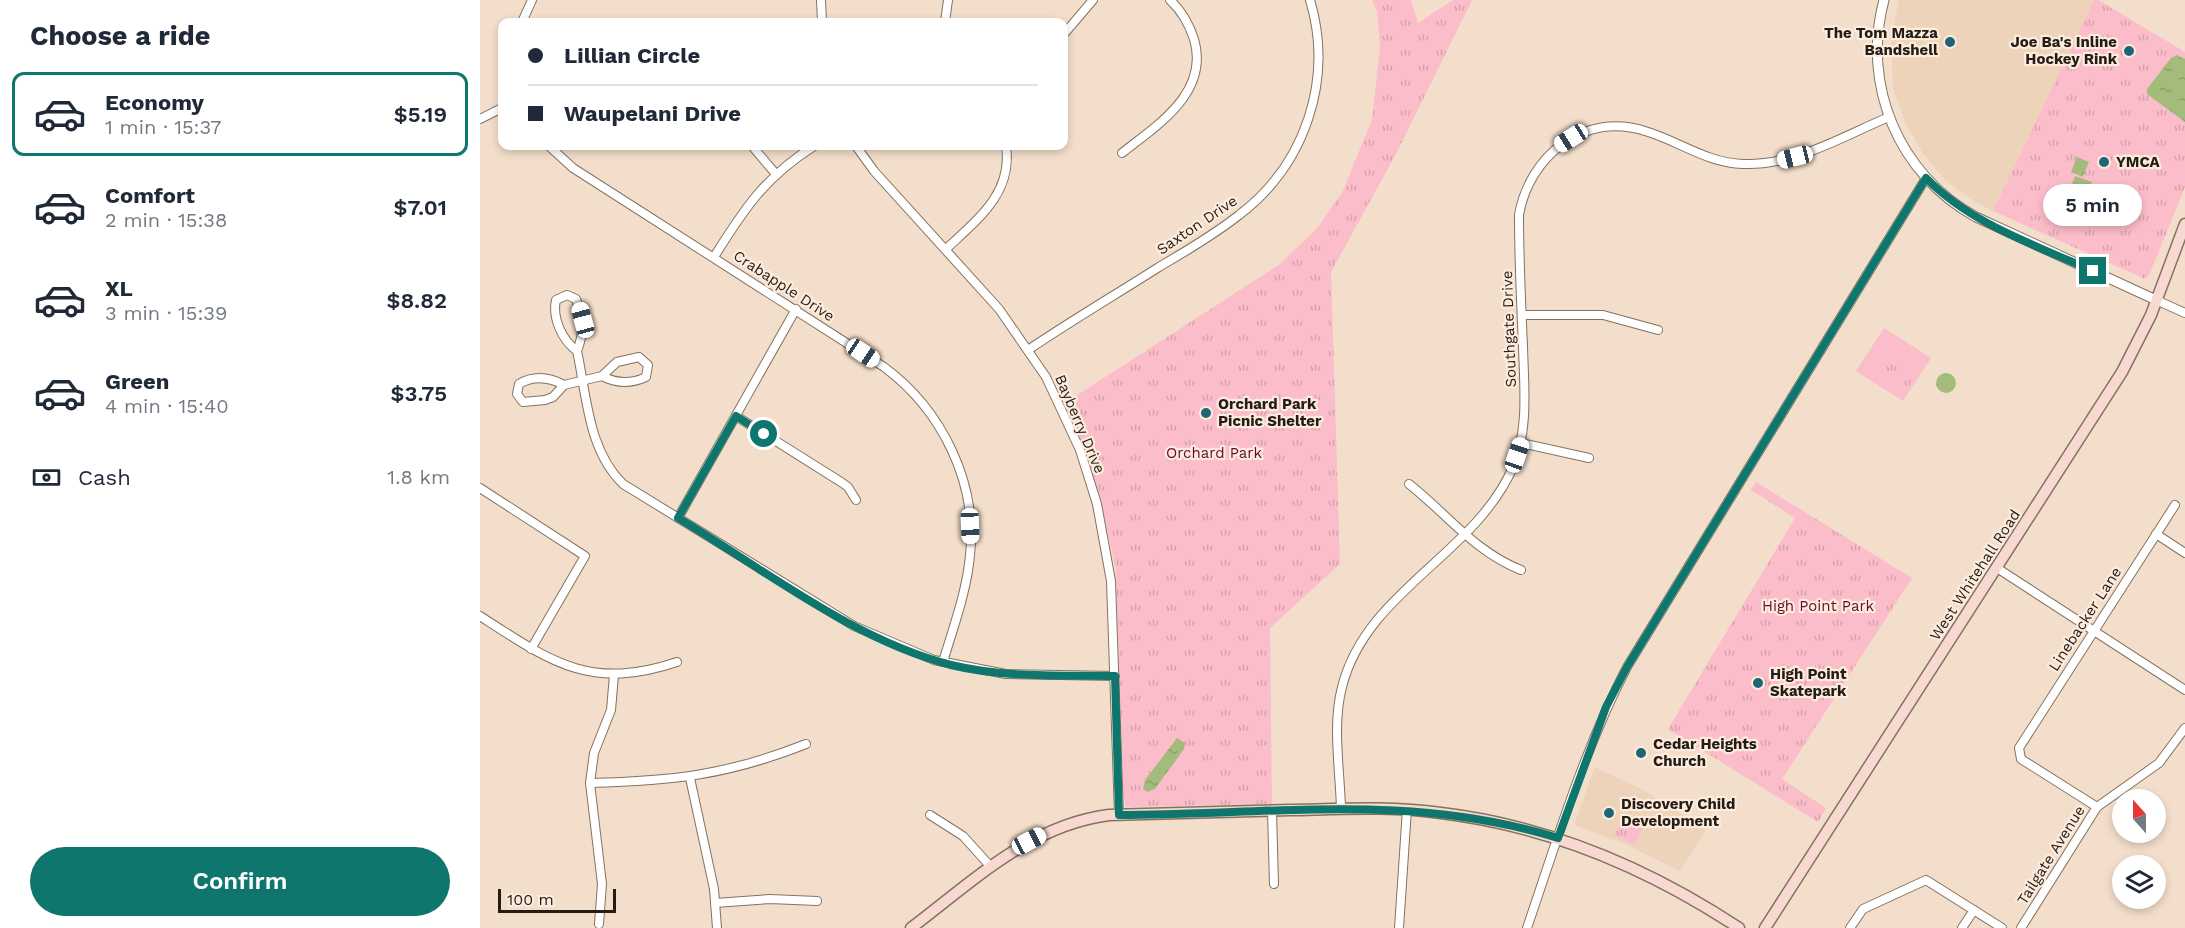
<!DOCTYPE html>
<meta charset="utf-8">
<style>
:root{--surface:#fff;--page:#f6f6f7;--text:#1f2937;--muted:#747a83;--line:#e0e1e3;--accent:#0f766e}
body{margin:0;font-family:"Work Sans",sans-serif;background:var(--page);color:var(--text);height:100vh;display:flex;flex-direction:column;font-size:22px;white-space:nowrap}
*{box-sizing:border-box;margin:0}
p{font-size:20px;color:var(--muted)}
.icon{flex:none;width:33px;height:33px;fill:none;stroke:currentColor;stroke-width:2;stroke-linecap:round;stroke-linejoin:round}
.map{position:relative;flex:1;overflow:hidden}
.panel{display:flex;flex-direction:column;background:var(--surface);width:480px}
.panel>*{flex:none}
.guide{position:absolute;left:18px;top:18px;width:570px;height:132px;border-radius:12px;box-shadow:0 3px 9px #0003;display:grid;align-content:center;height:132px;padding:0 30px;background:var(--surface)}
.needle{width:39px;rotate:339deg}
.fabs{position:absolute;left:1632px;top:789px;display:grid;gap:12px}
.fabs a{display:grid;place-items:center;width:54px;height:54px;border-radius:50%;background:var(--surface);box-shadow:0 3px 9px #0003;font-size:30px}
.scale{position:absolute;left:18px;bottom:15px;width:118px;box-sizing:border-box;padding-left:6px;border:3px solid #241d16;border-top:0;font-size:16px;line-height:21px;white-space:nowrap;color:#241d16;-webkit-text-stroke:4px #fdecdd;paint-order:stroke}
.end{position:absolute;width:27px;height:27px;margin:-14px;border:8px solid #0f766e;background:#fff;box-shadow:0 0 0 3px #fff}
.from{border-radius:50%}
.bubble{position:absolute;height:42px;border-radius:21px;background:var(--surface);box-shadow:0 3px 9px #0003;font-size:20px;font-weight:600;line-height:42px;text-align:center}
.car{position:absolute;width:18px;height:36px;margin:-18px -9px;border-radius:8px;box-shadow:0 0 4px 2px #0007;background:linear-gradient(#fff 24%,#345 0 40%,#fff 0 76%,#345 0 86%,#fff 0)}
.guide b{display:flex;align-items:center;gap:21px;height:57px;font-size:22px}
.guide b+b{border-top:2px solid var(--line)}
.guide i{width:15px;height:15px;background:var(--text)}
ul{padding:0;list-style:none}
li{display:flex;align-items:center;gap:18px;height:84px;margin:0 12px 9px;padding:0 18px;border:3px solid transparent;border-radius:12px}
li div{flex:1}
li b{display:block;font-size:22px}
li em{font-style:normal;font-weight:600}
li.active{border-color:var(--accent)}
li>.icon{width:54px;height:54px;stroke-width:1.5}
h2{padding:0 30px;font-size:27px;line-height:72px}
.pay{display:flex;align-items:center;gap:15px;height:66px;padding:0 30px;font-size:22px}
.pay p{margin-inline-start:auto}
.button{display:flex;gap:12px;margin-top:auto;padding:12px 30px}
.button a{flex:1;height:69px;border-radius:36px;background:var(--accent);color:#fff;font-size:24px;font-weight:600;line-height:69px;text-align:center}
main{display:flex;flex:1;min-height:0}
.map>svg:first-child{display:block}
</style>
<main>
<section class="panel">
<h2>Choose a ride</h2>
<ul>
<li class="active"><svg class="icon" aria-label="car" viewBox="0 0 24 24"><path d="M5 17H2v-5l4-1 3-4h7l3 4 3 1v5h-3M9 17h6M6 11h13"/><circle cx="7" cy="17" r="2"/><circle cx="17" cy="17" r="2"/></svg><div><b>Economy</b><p>1 min · 15:37</p></div><em>$5.19</em></li>
<li><svg class="icon" aria-label="car" viewBox="0 0 24 24"><path d="M5 17H2v-5l4-1 3-4h7l3 4 3 1v5h-3M9 17h6M6 11h13"/><circle cx="7" cy="17" r="2"/><circle cx="17" cy="17" r="2"/></svg><div><b>Comfort</b><p>2 min · 15:38</p></div><em>$7.01</em></li>
<li><svg class="icon" aria-label="car" viewBox="0 0 24 24"><path d="M5 17H2v-5l4-1 3-4h7l3 4 3 1v5h-3M9 17h6M6 11h13"/><circle cx="7" cy="17" r="2"/><circle cx="17" cy="17" r="2"/></svg><div><b>XL</b><p>3 min · 15:39</p></div><em>$8.82</em></li>
<li><svg class="icon" aria-label="car" viewBox="0 0 24 24"><path d="M5 17H2v-5l4-1 3-4h7l3 4 3 1v5h-3M9 17h6M6 11h13"/><circle cx="7" cy="17" r="2"/><circle cx="17" cy="17" r="2"/></svg><div><b>Green</b><p>4 min · 15:40</p></div><em>$3.75</em></li>
</ul>
<div class="pay"><svg class="icon" aria-label="cash" viewBox="0 0 24 24"><path d="M3 7h18v10H3z"/><circle cx="12" cy="12" r="2"/></svg>Cash<p>1.8 km</p></div>
<div class="button"><a>Confirm</a></div>
</section>
<div class="map">
<svg width="1705" height="928" viewBox="0 0 1705 928">
<defs>
<pattern id="park-tufts" width="24" height="20" patternUnits="userSpaceOnUse" patternTransform="scale(1.5)"><rect width="24" height="20" fill="#fbbdc9"/><path d="M3 7l-1-3M5 7V3M7 7l1-3M15 17l-1-3M17 17v-4M19 17l1-3" fill="none" stroke="#d7a2ac"/></pattern>
<pattern id="water-ripples" width="26" height="14" patternUnits="userSpaceOnUse" patternTransform="scale(1.5)"><rect width="26" height="14" fill="#a3bb7b"/><path d="M2 4q2-2 4 0t4 0M15 11q2-2 4 0t4 0" fill="none" stroke="#8ca06a"/></pattern>
</defs>
<rect width="100%" height="100%" fill="#f3decb"/>
<!-- built -->
<g fill="#edd3ba">
<path d="M1419 0H1614L1513 211 1495 202 1466 181 1442 152 1425 122 1413 88 1411 38Z"/>
<path d="M1115 767 1161 789 1226 830 1200 871 1147 845 1094 825Z"/>
</g>
<!-- grass -->
<path fill="#fbbdc9" d="M1404 328 1451 358 1423 401 1376 371Z"/>
<!-- park -->
<g fill="url(#park-tufts)">
<path d="M892 0H931L938 23 973 0H992L915 156 851 272 860 564 790 628 792 804 646 807 643 792 636 570 620 497 585 403 800 264 838 227 863 191 892 119 900 46 897 11Z"/>
<path d="M1614 0H1618L1705 52V187L1670 273 1665 279 1513 211Z"/>
<path d="M1413 358 1437 374 1425 392 1401 376Z"/>
<path d="M1276 482 1432 578 1302 779 1346 808 1338 822 1188 729 1315 518 1271 490Z"/>
<path d="M1142 819 1163 828 1155 845 1134 836Z"/>
</g>
<!-- water -->
<g fill="url(#water-ripples)">
<path d="M1697 55 1705 59V122L1667 94V89L1691 58Z"/>
<path d="M1597 157 1609 162 1603 177 1591 172Z"/>
<path d="M1595 176 1612 182 1603 205 1587 198Z"/>
<circle cx="1466" cy="383" r="10"/>
<path d="M697 738 705 743 704 749 675 789 667 792 663 789 665 780Z"/>
</g>
<g fill="none" stroke-linecap="round" stroke-linejoin="round">
<!-- minor casing -->
<g stroke="#847260" stroke-width="10">
<g id="minor">
<path d="M341 0 342 22"/>
<path d="M42 22 52 0"/>
<path d="M465 22 468 0"/>
<path d="M584 34 613 0"/>
<path d="M0 119 22 108"/>
<path d="M69 146 93 168 404 367C462 410 498 483 490 555 487 591 473 628 463 662"/>
<path d="M272 146 295 173"/>
<path d="M376 146 394 171 519 309 566 377 600 450 617 504 631 581 639 815"/>
<path d="M642 153C677 125 730 93 714 39 709 24 702 11 690 0"/>
<path d="M466 249C498 219 533 193 526 146"/>
<path d="M234 257C264 209 285 177 334 146"/>
<path d="M1676 300 1705 313"/>
<path d="M1042 315H1123L1178 330"/>
<path d="M548 350C591 321 635 295 679 267 706 251 734 235 759 215 825 165 854 80 830 0"/>
<path d="M97 351C82 340 72 318 76 300L87 295 96 299C103 318 105 331 97 351 107 397 108 450 143 484L374 626 454 660 526 674 635 676"/>
<path d="M84 385C69 377 54 375 39 384L37 394 43 402 65 400 73 397 84 385 122 376 137 362 159 357 168 365 166 377C151 384 137 384 122 376"/>
<path d="M256 416 361 482 368 487 376 500"/>
<path d="M1041 443 1109 458"/>
<path d="M929 484C967 514 995 552 1041 570"/>
<path d="M0 488 105 556 51 649"/>
<path d="M198 518 316 309"/>
<path d="M1676 534 1705 553"/>
<path d="M1517 568 1705 690"/>
<path d="M0 616C71 662 110 691 197 662"/>
<path d="M210 778 234 889 237 928"/>
<path d="M110 783C192 781 248 775 326 744"/>
<path d="M1617 807 1541 759 1539 748 1695 505"/>
<path d="M861 809C860 769 852 725 862 687 886 591 995 555 1033 467 1049 429 1044 387 1043 346 1041 303 1039 259 1039 215 1049 156 1105 111 1165 131 1199 141 1227 163 1263 164 1315 166 1363 136 1409 117"/>
<path d="M792 811 794 884"/>
<path d="M450 815 483 836 511 867"/>
<path d="M235 903 290 899 337 901"/>
<path d="M119 924 122 884 110 783 114 753 131 710 134 675"/>
<path d="M919 928 927 809"/>
<path d="M1047 928C1077 840 1104 750 1147 667L1446 178"/>
<path d="M1370 928 1383 909 1446 880 1522 928"/>
<path d="M1482 928 1494 910"/>
<path d="M1541 928 1617 807 1679 763 1705 728"/>
</g>
</g>
<!-- tertiary casing -->
<g stroke="#847260" stroke-width="11">
<path id="tertiary" d="M1404 0C1381 85 1419 175 1496 217L1676 300"/>
</g>
<!-- secondary casing -->
<g stroke="#847260" stroke-width="13">
<g id="secondary">
<path d="M431 928C492 882 550 825 629 815 689 813 750 812 811 810 861 809 911 806 961 813 1070 826 1168 868 1259 928"/>
<path d="M1285 928 1642 372 1671 315 1705 224"/>
</g>
</g>
<!-- minor -->
<use href="#minor" stroke="#fff" stroke-width="8"/>
<!-- tertiary -->
<use href="#tertiary" stroke="#fff" stroke-width="9"/>
<!-- secondary -->
<use href="#secondary" stroke="#f8d9d1" stroke-width="10"/>
</g>
<g fill="none" stroke-linecap="round" stroke-linejoin="round">
<!-- route -->
<path stroke="#0f766e" stroke-width="8" d="M284 434 256 416 198 518C284 569 373 640 471 665 525 678 580 675 635 676L639 815C791 815 929 792 1078 838L1126 707 1147 667 1446 178C1491 224 1555 245 1613 271"/>
</g>
<!-- markers -->
<g fill="#1e6575" stroke="#fdecdd" stroke-width="2">
<circle cx="1470" cy="42" r="6"/>
<circle cx="1649" cy="51" r="6"/>
<circle cx="1624" cy="162" r="6"/>
<circle cx="726" cy="413" r="6"/>
<circle cx="1278" cy="683" r="6"/>
<circle cx="1161" cy="753" r="6"/>
<circle cx="1129" cy="813" r="6"/>
</g>
<g text-anchor="middle" stroke-width="4.5" stroke-linejoin="round" paint-order="stroke">
<!-- poi labels -->
<g font-size="15" font-weight="bold" fill="#241d16" stroke="#fdecdd" text-anchor="start">
<text x="1458" y="38" text-anchor="end">The Tom Mazza<tspan x="1458" dy="17">Bandshell</tspan></text>
<text x="1637" y="47" text-anchor="end">Joe Ba's Inline<tspan x="1637" dy="17">Hockey Rink</tspan></text>
<text x="1636" y="167">YMCA</text>
<text x="738" y="409">Orchard Park<tspan x="738" dy="17">Picnic Shelter</tspan></text>
<text x="1290" y="679">High Point<tspan x="1290" dy="17">Skatepark</tspan></text>
<text x="1173" y="749">Cedar Heights<tspan x="1173" dy="17">Church</tspan></text>
<text x="1141" y="809">Discovery Child<tspan x="1141" dy="17">Development</tspan></text>
</g>
<!-- street labels -->
<g font-size="15" fill="#241d16" stroke="#fdecdd">
<text transform="translate(717 225) rotate(-34)" y="5">Saxton Drive</text>
<text transform="translate(304 286) rotate(33)" y="5">Crabapple Drive</text>
<text transform="translate(1029 329) rotate(-92)" y="5">Southgate Drive</text>
<text transform="translate(600 424) rotate(67)" y="5">Bayberry Drive</text>
<text transform="translate(1495 575) rotate(-57)" y="5">West Whitehall Road</text>
<text transform="translate(1605 619) rotate(-57)" y="5">Linebacker Lane</text>
<text transform="translate(1571 855) rotate(-58)" y="5">Tailgate Avenue</text>
</g>
<!-- park labels -->
<g font-size="15" fill="#630b2c" stroke="#fdecdd">
<text x="734" y="458">Orchard Park</text>
<text x="1338" y="611">High Point Park</text>
</g>
</g>
</svg>
<div class="fabs">
<a><svg class="needle" viewBox="-14 -14 28 28"><path d="M0-13l5 13h-10z" fill="#e53935"/><path d="M0 13l5-13h-10z" fill="#747a83"/></svg></a>
<a><svg class="icon" aria-label="layers" viewBox="0 0 24 24"><path d="M12 4l9 5-9 5-9-5zM3 14l9 5 9-5"/></svg></a>
</div>
<div class="scale">100 m</div>
<i class="end from" style="left:284px;top:434px"></i>
<i class="end" style="left:1613px;top:271px"></i>
<div class="bubble" style="left:1563px;top:184px;width:99px">5 min</div>
<i class="car" style="left:1091px;top:138px;rotate:238deg"></i>
<i class="car" style="left:1315px;top:157px;rotate:256deg"></i>
<i class="car" style="left:103px;top:320px;rotate:345deg"></i>
<i class="car" style="left:383px;top:353px;rotate:124deg"></i>
<i class="car" style="left:1037px;top:455px;rotate:19deg"></i>
<i class="car" style="left:490px;top:526px;rotate:178deg"></i>
<i class="car" style="left:549px;top:841px;rotate:62deg"></i>
<div class="guide">
<b><i class="from"></i>Lillian Circle</b>
<b><i></i>Waupelani Drive</b>
</div>
</div>
</main>
